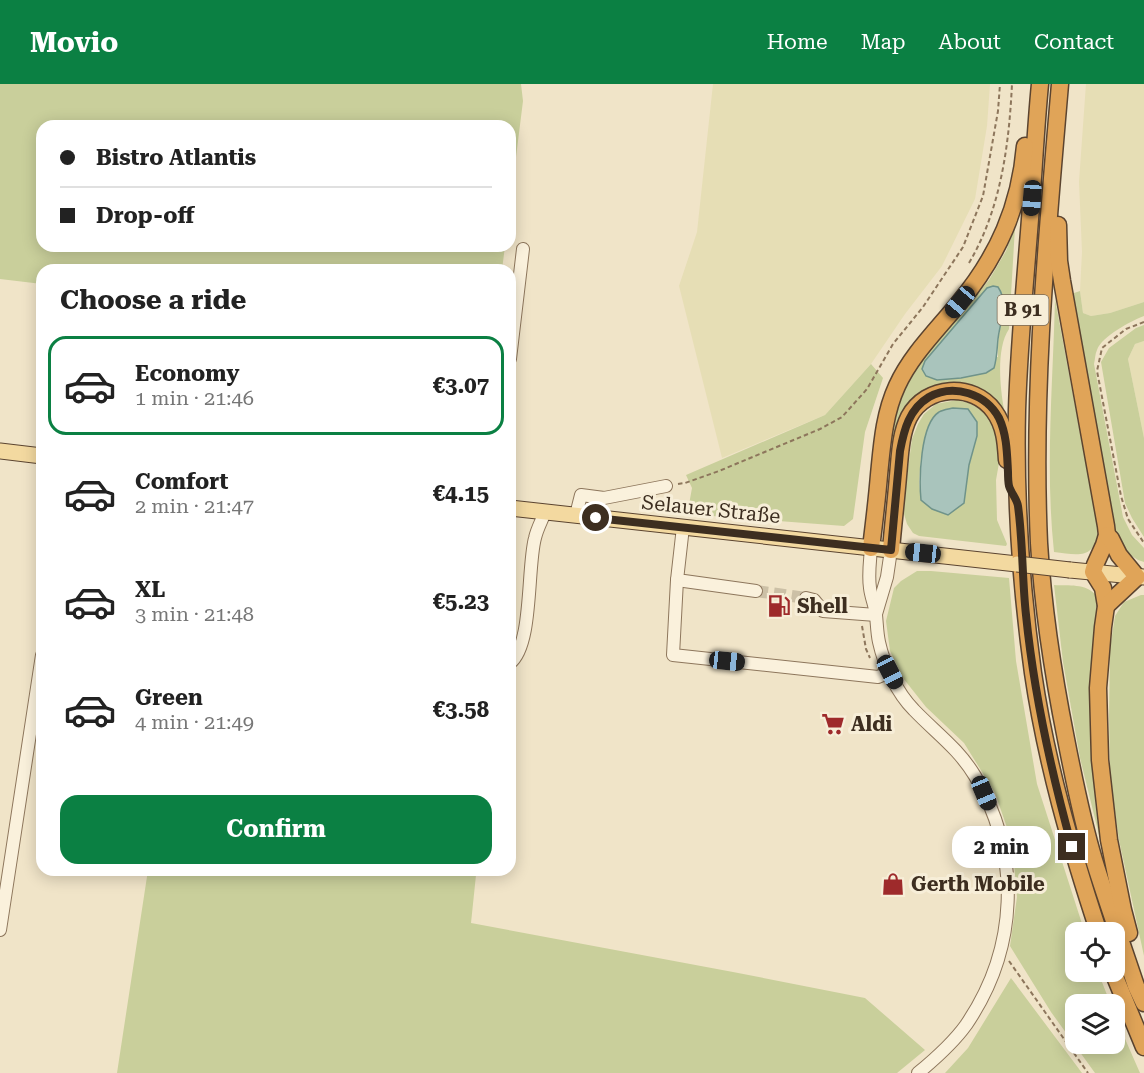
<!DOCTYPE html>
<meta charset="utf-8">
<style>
:root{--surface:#fff;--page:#f6f6f6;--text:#222;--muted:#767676;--line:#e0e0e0;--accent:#0b8043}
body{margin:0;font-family:"Roboto Serif",serif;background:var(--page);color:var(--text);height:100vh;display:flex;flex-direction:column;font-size:22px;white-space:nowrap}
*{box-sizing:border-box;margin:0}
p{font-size:20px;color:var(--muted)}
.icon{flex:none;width:33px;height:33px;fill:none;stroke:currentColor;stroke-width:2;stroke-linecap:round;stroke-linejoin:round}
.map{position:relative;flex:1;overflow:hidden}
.side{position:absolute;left:36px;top:180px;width:480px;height:612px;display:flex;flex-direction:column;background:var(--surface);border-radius:18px;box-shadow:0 3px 15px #0003}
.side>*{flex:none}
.top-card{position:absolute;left:36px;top:36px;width:480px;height:132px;border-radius:18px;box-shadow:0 3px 15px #0003;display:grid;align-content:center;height:132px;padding:0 24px;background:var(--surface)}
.fabs{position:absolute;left:1065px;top:838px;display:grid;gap:12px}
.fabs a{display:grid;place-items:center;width:60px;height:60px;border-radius:12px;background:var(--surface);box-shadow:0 3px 15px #0003;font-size:30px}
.end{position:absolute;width:27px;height:27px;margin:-14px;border:8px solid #3d2e20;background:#fff;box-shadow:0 0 0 3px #fff}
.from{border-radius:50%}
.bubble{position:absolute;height:42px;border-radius:18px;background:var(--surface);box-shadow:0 3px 15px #0003;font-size:20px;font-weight:700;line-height:42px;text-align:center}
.car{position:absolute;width:18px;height:36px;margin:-18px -9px;border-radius:8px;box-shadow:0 0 4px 2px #0007;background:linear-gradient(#222 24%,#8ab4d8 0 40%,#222 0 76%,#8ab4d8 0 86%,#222 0)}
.top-card b{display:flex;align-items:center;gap:21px;height:57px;font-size:22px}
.top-card b+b{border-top:2px solid var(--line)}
.top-card i{width:15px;height:15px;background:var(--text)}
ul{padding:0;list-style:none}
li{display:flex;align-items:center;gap:18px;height:99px;margin:0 12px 9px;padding:0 12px;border:3px solid transparent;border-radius:18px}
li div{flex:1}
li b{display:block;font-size:22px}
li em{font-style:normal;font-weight:700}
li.selected{border-color:var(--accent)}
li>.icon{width:54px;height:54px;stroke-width:1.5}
h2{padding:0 24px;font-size:27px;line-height:72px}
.action{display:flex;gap:12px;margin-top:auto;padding:12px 24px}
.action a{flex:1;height:69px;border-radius:18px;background:var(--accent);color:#fff;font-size:24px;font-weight:700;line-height:69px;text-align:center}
header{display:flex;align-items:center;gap:36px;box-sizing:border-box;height:84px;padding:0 30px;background:var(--accent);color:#fff}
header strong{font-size:28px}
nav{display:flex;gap:33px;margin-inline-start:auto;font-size:21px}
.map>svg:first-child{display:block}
</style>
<header>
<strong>Movio</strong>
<nav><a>Home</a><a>Map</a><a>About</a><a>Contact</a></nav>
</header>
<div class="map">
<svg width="1144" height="989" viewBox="0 0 1144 989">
<rect width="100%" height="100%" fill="#f0e4c8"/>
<!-- farmland -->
<g fill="#e6deb5">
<path d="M713 0H990L987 42 975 115 942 182 905 230 871 280 825 331 722 374 679 202 697 148Z"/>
<path d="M1086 0H1144V218L1110 229 1091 232 1083 229 1080 207 1082 168 1079 98Z"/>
<path d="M1144 257V354L1128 275 1135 260Z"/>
</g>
<!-- green -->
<g fill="#c9cf9b" fill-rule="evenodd">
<path d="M0 0H521L523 17 510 121V42H42V162H505L502 186H42V200L0 195Z"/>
<path d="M1015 143 1009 245C996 264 1000 304 1004 325 982 295 937 289 911 317 899 328 896 344 893 359L892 354 895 334 905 305 922 276 989 196 1006 167ZM998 203C1008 218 1001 236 999 252 998 259 998 266 998 273L925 277 987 204Z"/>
<path d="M1080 207 1083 229 1091 232 1110 229 1144 218V232C1131 237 1102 252 1097 266 1095 270 1095 276 1094 280L1123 433 1132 451 1144 464V478L1138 476 1132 472 1128 473 1114 447 1071 210Z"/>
<path d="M1055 215 1098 445C1096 476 1078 471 1054 468 1045 384 1053 299 1055 215Z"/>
<path d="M1144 241V257L1135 260 1128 275 1144 354V453L1132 434 1125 419 1101 278 1109 264 1136 244Z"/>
<path d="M871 280 883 294 865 348 853 435 844 442 712 432 688 426 692 404 686 391 825 331Z"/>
<path d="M957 316 969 319 981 326 992 337 995 349 999 379 996 396 997 436 1007 460 1006 462 919 452 913 449 907 440 904 430V415L912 355 918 340 924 330 936 320ZM977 352 969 381 921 416 919 398 921 373Z"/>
<path d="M917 487H931L1009 494 1016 577 1037 700 1085 849H1076V888H1098L1111 921H1076V960H1114L1115 932 1140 989H1095L1051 928 1010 862 1017 813 1012 758 995 709 964 659 926 623 903 594 890 567 886 537 894 504 901 497Z"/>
<path d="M1054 501C1069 502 1085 499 1096 511V529L1092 575 1090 629 1096 725 1101 759 1080 674 1063 578Z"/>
<path d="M1141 511H1144V872L1119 756 1110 693 1109 632 1110 564 1115 532 1124 518Z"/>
<path d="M148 786H434L476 791 471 839 733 888 865 914 925 966 897 989H117Z"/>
<path d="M1011 894 1082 989H945L968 964Z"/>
</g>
<!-- water -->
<g fill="#a9c4bc" stroke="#6f938a" stroke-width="1.5">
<path d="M993 202 998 203C1009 219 1000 237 998 255 997 265 997 274 994 284L986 289 961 294 937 296 926 292 922 285 925 277 987 204Z"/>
<path d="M953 324 968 325 977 338V352L969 381 964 419 948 431 932 425 921 416C919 396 920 340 939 328 942 326 949 325 953 324Z"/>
</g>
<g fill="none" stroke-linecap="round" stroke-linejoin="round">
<!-- minor-tunnel -->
<path stroke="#ccc0a6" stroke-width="12" stroke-dasharray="12 6" stroke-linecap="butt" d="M756 507 806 514"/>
<!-- minor casing -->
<g stroke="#8d765c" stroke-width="14">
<g id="minor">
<path d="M510 275 523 165"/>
<path d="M576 431 581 411 604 414 666 402"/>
<path d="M683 443 677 496 756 507"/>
<path d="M871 464C870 478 868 491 870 504 871 513 875 522 876 531 877 540 877 549 879 558 884 581 897 609 914 626 936 649 958 664 975 692 1022 772 1018 865 966 941 953 959 935 975 918 989"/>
<path d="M677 496 673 571 878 593 890 588"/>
<path d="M806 514 814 516 823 527 876 531"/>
<path d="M876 530 887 493 891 466"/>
<path d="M510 579C533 562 527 483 535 454 537 445 542 436 545 428"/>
<path d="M0 846 42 571"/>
</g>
</g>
<!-- major casing -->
<g stroke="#5b4430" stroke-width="17">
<g id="major">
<path d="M0 367 42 372"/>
<path d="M510 424 1017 480"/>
<path d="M1070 486 1144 493"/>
</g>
</g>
<!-- highway casing -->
<g stroke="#5b4430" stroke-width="19">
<g id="highway">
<path d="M1040 0C1036 41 1034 82 1031 122 1026 190 1019 258 1017 326 1015 414 1021 503 1033 589 1046 678 1071 764 1099 849"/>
<path d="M1060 0C1047 153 1032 306 1039 459 1043 525 1053 590 1066 655 1074 696 1082 736 1094 776 1107 818 1122 860 1136 902L1144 919"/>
<path d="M1058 141 1059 177 1062 197 1106 442 1107 451 1104 461 1095 481 1093 488 1103 504 1106 522 1103 543 1098 604 1100 676 1109 756 1123 826 1129 849"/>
<path d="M871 464C874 440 877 415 879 391 882 361 884 330 897 302 911 271 937 246 959 219 998 172 1020 122 1025 62"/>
<path d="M891 466C893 441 896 417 898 392 900 373 900 351 909 333 926 301 973 298 994 327 1005 342 1006 359 1007 376"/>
<path d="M1106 522 1137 493 1119 471 1111 455 1107 451"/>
<path d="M1113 888 1144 963"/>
</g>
</g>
<!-- path -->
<g stroke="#8d765c" stroke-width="2" stroke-dasharray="4.5 3" stroke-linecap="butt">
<path d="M969 179C1001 125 1009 61 1012 0"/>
<path d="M1144 238 1126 245 1102 264 1097 287 1121 412 1128 435 1144 459"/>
<path d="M678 400 685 399 719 387 820 345 842 333 867 305 893 260 923 223 963 163 983 112 998 27 1000 0"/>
<path d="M862 542 866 565 870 574"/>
<path d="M1009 877 1088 989"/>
</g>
<!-- minor -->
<use href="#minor" stroke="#faf1dc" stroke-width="12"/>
<!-- major -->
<use href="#major" stroke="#f3d9a0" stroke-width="15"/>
<!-- highway -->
<use href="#highway" stroke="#e0a458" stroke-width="16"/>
<!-- major-bridge casing -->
<g stroke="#5b4430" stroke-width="17" stroke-linecap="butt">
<path id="major-bridge" d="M1017 480 1070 486"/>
</g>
<!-- major-bridge -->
<use href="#major-bridge" stroke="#f3d9a0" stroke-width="15"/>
</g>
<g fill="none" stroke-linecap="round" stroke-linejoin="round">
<!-- route -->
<path stroke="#3d2e20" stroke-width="8" d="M596 434 891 466 900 367C904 346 909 325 929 313 954 299 986 310 999 334 1007 351 1007 370 1008 388 1008 392 1008 397 1009 402 1011 409 1017 415 1018 422 1023 458 1022 495 1026 531 1034 610 1051 687 1072 763"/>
</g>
<!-- icons -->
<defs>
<g id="fuel-bare" transform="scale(1.8)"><path d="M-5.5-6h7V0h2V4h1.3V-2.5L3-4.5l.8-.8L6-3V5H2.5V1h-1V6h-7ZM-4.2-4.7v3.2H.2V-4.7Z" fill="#9e2a2b" stroke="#f7eed8" stroke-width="2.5" paint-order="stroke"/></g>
<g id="supermarket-bare" transform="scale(1.8)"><path d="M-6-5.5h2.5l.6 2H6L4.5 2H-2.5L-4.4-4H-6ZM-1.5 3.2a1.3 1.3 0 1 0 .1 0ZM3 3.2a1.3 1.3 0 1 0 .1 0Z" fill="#9e2a2b" stroke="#f7eed8" stroke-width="2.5" paint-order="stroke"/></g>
<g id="shop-bare" transform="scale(1.8)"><path d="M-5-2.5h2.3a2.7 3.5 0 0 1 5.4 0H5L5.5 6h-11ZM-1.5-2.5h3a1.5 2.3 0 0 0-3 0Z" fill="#9e2a2b" stroke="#f7eed8" stroke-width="2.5" paint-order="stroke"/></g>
</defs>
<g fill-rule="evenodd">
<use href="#fuel-bare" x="779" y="522"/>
<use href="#supermarket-bare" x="833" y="640"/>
<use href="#shop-bare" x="893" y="800"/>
</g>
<g text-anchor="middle" stroke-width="6" stroke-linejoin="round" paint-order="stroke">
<!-- shield labels -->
<rect fill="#f7eed8" stroke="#756857" stroke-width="1.5" x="997.5" y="211" width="51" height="30" rx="4.5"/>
<g font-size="18" font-weight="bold" fill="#3d2e20">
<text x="1023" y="232">B 91</text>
</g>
<!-- street labels -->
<g font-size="20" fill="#3d2e20" stroke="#f7eed8">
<text transform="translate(711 425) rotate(6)" y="7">Selauer Straße</text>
</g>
<!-- poi labels -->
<g font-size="20" font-weight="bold" fill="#3d2e20" stroke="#f7eed8" text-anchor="start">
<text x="797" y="529">Shell</text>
<text x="851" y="647">Aldi</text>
<text x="911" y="807">Gerth Mobile</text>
</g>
</g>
</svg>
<div class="fabs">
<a><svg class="icon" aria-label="locate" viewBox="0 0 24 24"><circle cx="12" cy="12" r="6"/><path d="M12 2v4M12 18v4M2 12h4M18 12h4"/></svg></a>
<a><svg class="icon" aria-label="layers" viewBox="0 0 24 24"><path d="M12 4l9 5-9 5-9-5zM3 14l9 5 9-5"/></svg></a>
</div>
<i class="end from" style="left:596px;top:434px"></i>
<i class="end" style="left:1072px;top:763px"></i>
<div class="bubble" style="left:952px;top:742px;width:99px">2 min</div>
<i class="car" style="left:1032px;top:114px;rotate:184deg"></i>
<i class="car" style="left:960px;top:218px;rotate:220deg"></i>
<i class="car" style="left:923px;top:469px;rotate:276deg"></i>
<i class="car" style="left:727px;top:577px;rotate:96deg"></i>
<i class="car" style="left:890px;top:588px;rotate:153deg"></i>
<i class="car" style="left:984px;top:709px;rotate:157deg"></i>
<div class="top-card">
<b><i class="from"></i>Bistro Atlantis</b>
<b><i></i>Drop-off</b>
</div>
<section class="side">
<h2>Choose a ride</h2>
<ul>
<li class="selected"><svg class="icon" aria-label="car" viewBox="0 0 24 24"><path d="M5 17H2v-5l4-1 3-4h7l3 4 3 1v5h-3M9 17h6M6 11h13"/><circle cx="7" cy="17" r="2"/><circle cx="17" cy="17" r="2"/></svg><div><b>Economy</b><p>1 min · 21:46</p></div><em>€3.07</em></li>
<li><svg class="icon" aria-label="car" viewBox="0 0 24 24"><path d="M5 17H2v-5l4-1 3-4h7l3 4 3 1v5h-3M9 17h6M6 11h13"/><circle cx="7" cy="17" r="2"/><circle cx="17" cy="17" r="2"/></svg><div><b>Comfort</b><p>2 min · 21:47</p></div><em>€4.15</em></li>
<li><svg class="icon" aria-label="car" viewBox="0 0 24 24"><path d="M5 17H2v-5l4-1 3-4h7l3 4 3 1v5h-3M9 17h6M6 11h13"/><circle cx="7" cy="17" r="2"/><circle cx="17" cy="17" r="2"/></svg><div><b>XL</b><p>3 min · 21:48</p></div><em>€5.23</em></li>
<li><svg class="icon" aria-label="car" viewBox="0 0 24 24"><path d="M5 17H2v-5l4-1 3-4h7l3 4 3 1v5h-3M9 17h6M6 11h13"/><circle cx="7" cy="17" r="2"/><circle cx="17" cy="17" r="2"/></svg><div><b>Green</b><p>4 min · 21:49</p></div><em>€3.58</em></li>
</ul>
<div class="action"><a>Confirm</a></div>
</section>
</div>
